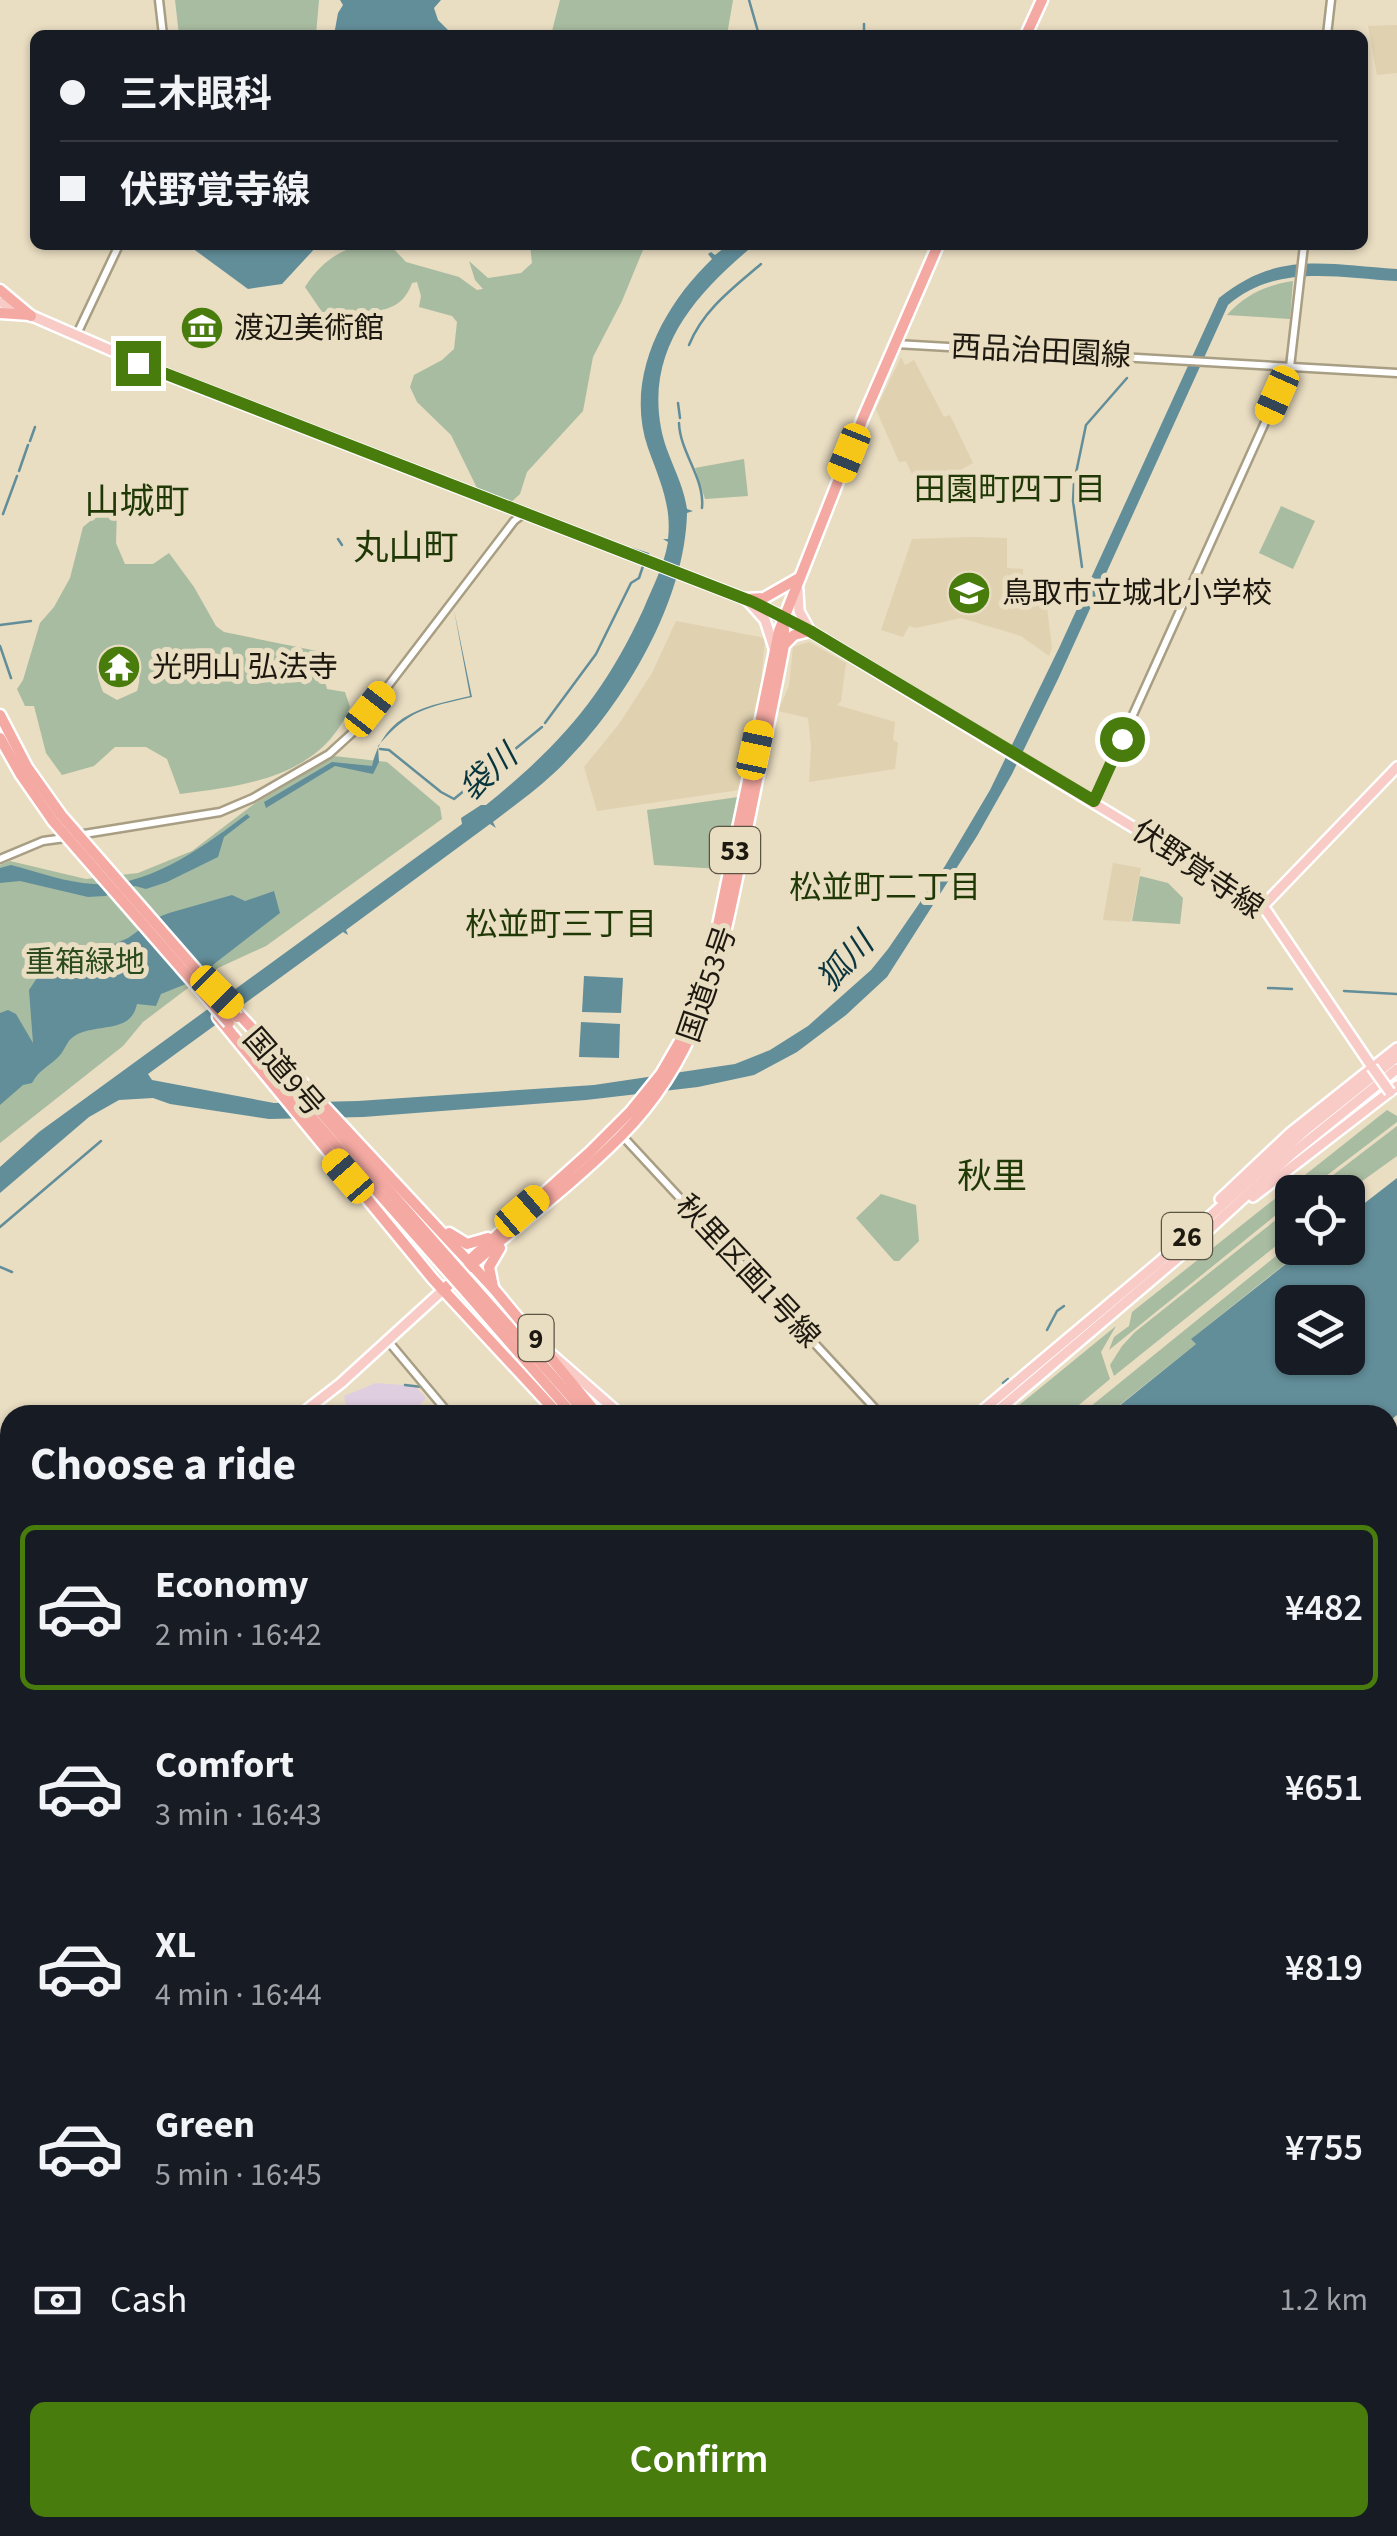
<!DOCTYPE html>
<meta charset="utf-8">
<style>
:root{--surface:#171b24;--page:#20242c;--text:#f1f3f6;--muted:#9ea1a6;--line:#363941;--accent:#487c0c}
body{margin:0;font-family:"Source Sans 3","Noto Sans JP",sans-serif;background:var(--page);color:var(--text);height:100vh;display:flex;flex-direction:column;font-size:38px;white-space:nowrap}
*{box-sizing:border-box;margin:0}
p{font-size:32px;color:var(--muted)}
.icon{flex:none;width:55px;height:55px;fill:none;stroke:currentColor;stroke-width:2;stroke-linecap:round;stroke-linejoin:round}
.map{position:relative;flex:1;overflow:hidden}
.drawer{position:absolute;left:0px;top:1405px;width:1398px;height:1132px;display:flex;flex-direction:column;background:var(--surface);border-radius:30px 30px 0 0;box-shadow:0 2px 8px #0004}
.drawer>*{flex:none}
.guide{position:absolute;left:30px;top:30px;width:1338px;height:220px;border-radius:15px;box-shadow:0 2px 8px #0004;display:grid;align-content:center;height:220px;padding:0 30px;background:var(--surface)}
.buttons{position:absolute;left:1275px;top:1175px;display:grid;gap:20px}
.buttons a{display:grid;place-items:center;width:90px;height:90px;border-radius:15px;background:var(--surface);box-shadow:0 2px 8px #0004;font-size:50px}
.end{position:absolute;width:45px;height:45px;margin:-22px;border:12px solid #487c0c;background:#fff;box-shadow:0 0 0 5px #fff}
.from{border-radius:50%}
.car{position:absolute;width:30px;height:60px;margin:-30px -15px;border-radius:12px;box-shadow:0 0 8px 2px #0007;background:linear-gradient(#f5c518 24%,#345 0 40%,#f5c518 0 76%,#345 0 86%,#f5c518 0)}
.guide b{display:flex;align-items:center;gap:35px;height:95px;font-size:38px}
.guide b+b{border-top:2px solid var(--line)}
.guide i{width:25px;height:25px;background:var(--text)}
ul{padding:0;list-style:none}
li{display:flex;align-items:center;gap:30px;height:165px;margin:0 20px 15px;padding:0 10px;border:5px solid transparent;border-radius:15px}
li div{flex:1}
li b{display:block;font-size:38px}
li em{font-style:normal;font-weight:600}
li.current{border-color:var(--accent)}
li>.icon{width:90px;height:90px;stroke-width:1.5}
h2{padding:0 30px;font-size:45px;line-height:120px}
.pay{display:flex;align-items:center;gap:25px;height:110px;padding:0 30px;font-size:38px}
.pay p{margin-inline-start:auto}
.button{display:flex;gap:20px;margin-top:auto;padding:20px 30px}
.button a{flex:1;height:115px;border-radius:15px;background:var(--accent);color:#fff;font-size:40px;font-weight:600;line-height:115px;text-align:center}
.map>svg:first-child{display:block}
</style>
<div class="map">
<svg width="1397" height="2536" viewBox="0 0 1397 2536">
<rect width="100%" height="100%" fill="#e9ddc2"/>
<!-- built -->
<g fill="#e0d2b0">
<path d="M1397 25V73L1377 75 1368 26Z"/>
<path d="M901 357 905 365 914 360 944 417 950 415 973 463 951 475 923 501 913 485 916 483 906 461 899 462 876 409Z"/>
<path d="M972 537 1007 538V568L1023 569V581L1044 583 1052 648 1049 656 1021 636 961 618 916 628 909 626 903 637 881 630 912 539Z"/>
<path d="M676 621 765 638 761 683 739 790 597 811 584 767 619 724 652 673Z"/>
<path d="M809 642 846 663 841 701 837 705 895 722 893 740 898 743 895 769 809 782 811 746 808 718 778 711 789 686 793 647Z"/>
<path d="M1113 863 1141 868 1131 922 1103 920Z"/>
<path d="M584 2528H897L900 2536H581Z"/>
<path d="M911 2528H1090L1084 2536H913Z"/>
</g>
<!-- medical -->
<path fill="#dfcee0" d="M376 1383 415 1386 426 1398 411 1415H348L344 1396Z"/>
<!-- green -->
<g fill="#a8bca1" fill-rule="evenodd">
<path d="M175 0H319L316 35H179Z"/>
<path d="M560 0H733L727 35H551Z"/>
<path d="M362 245H390L406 262 459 277 477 290 483 289 475 280 469 261 488 278 521 273 532 263 530 245H645L622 301 593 357 583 411 527 472 520 494 510 503 477 488 451 435 417 402 410 387 414 375 442 360 454 349 457 322 452 316 419 307 421 296 417 282 412 283C398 323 357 308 322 312L305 287C320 264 336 251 362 245Z"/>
<path d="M1293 281 1290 319 1227 315C1245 295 1266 285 1293 281Z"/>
<path d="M744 459 748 496 705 499 695 468Z"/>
<path d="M1281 506 1315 521 1293 569 1259 553Z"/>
<path d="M117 509 116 543 125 564H153L169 553 194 587 216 626 224 632 317 651 327 689 345 692 350 707C321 777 245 786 180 794L167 759 146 747H115L94 766 62 775 46 753 34 706H25L17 689 23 680 40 623 54 607 70 578 83 527 100 513ZM131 648C139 663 142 675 137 691L117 700 103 692 98 678 99 662 114 649Z"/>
<path d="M334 756 387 762 440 807 442 819 266 946 218 968 184 991 143 1022 123 1046 0 1143V865L10 861 86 879 138 873 192 851 254 804Z"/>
<path d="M738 797 721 869 654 865 647 810Z"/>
<path d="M1140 876 1168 883 1183 898 1180 924 1132 921Z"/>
<path d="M1387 1110 1397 1116V1122L1305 1192H1292V1202L1109 1350 1114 1337 1129 1326 1132 1312Z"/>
<path d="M1397 1126V1156L1347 1192H1311Z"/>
<path d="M881 1194 916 1205 919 1241 899 1261H894L856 1218Z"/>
<path d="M1292 1207V1233L1114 1376 1110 1365 1122 1346 1135 1332Z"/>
<path d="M1292 1243V1248H1305L1196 1335 1192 1339 1196 1344 1107 1415H1080Z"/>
<path d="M1116 1326 1101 1352 1110 1379 1067 1415H1007Z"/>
</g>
<!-- water -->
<g fill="#628e9a" fill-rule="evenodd">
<path d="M340 0H441L434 8 438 20 453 35H334L338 13 343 5Z"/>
<path d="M188 245H318L282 284 248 289Z"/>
<path d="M728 245H754C697 293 646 347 661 428 666 456 683 480 687 509L693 511 687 513C685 605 619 713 553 774 534 792 513 806 493 822L496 828 490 824 346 930 348 935 343 932 148 1074 152 1080 274 1103 358 1101 594 1085 735 1064 770 1050 808 1026 871 970 888 949 945 866 990 790 1060 646 1219 298C1278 250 1326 265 1397 269V281C1338 278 1276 263 1228 305L1059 677 1012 774 977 836 887 977 846 1015 797 1052 754 1075 698 1087 586 1100 363 1117 269 1119 170 1104 153 1098 119 1100 89 1117 0 1193V1167L39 1132 462 824 461 818 481 805H486C561 744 603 697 644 608 653 586 664 566 668 542L663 539H668C672 505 659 479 648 448 624 378 663 306 712 259L708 254 711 252 715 255Z"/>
<path d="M454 610 472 697C428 707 408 710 378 746L379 762 373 774 335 766 266 808 264 802 332 762 372 766C385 713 423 707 470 696Z"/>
<path d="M247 814 250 817 224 837 218 857 167 882 146 889 135 886 105 896 88 897 20 881 0 883V868L11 865C38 872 67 883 95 884 149 888 207 844 247 814Z"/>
<path d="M274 891 280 913 214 964 206 976 161 994 156 1006 137 1004C131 1034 98 1023 76 1035 67 1040 67 1046 61 1054 51 1066 40 1068 32 1083L23 1085 0 1105V1013L8 1010 16 1014 33 1043 29 990 47 963 65 954 78 960 128 938 156 918 169 913 232 895 245 901Z"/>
<path d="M584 976 623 978 621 1013 582 1012Z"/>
<path d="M581 1022 620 1024 619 1058 579 1057Z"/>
<path d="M1397 1178V1415L1388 1422V1415H1108L1196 1344 1191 1339 1306 1248H1348V1216ZM1292 1302H1348V1358H1292Z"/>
<path d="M0 2043 6 2083 10 2084 7 2089 10 2152 8 2353 7 2403 3 2413 10 2446V2528H327L322 2536H0Z"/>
</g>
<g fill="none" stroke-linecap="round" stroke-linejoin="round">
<!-- stream -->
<g stroke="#628e9a" stroke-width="2.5">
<path d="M749 0 759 35"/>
<path d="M864 35V24"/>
<path d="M689 345C703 310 733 288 761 264"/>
<path d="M678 403 680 418"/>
<path d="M679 423C680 453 705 478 702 508"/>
<path d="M30 441 35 427"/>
<path d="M19 471 28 445"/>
<path d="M1076 473 1086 425 1127 378"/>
<path d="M1074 482 1073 501 1082 567"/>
<path d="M3 514 17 476"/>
<path d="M338 539 342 545"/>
<path d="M632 549 648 554"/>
<path d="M0 625 31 621"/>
<path d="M0 646 11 678"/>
<path d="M545 723 596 654 631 583 639 578 643 566"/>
<path d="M380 749 389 750 441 792 454 799 542 727"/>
<path d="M1268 988 1292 989"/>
<path d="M1344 991 1397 994"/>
<path d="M0 1227 101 1141"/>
<path d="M0 1267 12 1272"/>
<path d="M1047 1330 1057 1311 1064 1306"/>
<path d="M1003 1383 1008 1379"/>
<path d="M405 1385 422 1387"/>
<path d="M0 1653 10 1650"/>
<path d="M0 1768 10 1765"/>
<path d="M0 1878 10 1875"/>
<path d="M1388 1900 1397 1897"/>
<path d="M1395 2006H1397"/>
<path d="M1388 2118 1397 2115"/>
<path d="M1388 2334 1397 2331"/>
<path d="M1388 2444 1397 2441"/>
<path d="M1310 2533 1311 2536"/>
</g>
<!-- minor casing -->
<g stroke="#a89e84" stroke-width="11">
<g id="minor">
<path d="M159 0 163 35"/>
<path d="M1327 35 1331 0"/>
<path d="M76 336 119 245"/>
<path d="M896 344 1397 373"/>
<path d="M1094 801 1290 367 1304 245"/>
<path d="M78 835 220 812 253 798 329 754 352 733 514 521 523 514"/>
<path d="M0 859 43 841 65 838"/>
<path d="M615 1128 881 1415"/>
<path d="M388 1341 450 1415"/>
<path d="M1388 2020 1397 2047"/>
<path d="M0 2345 10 2346"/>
<path d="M566 2528 569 2536"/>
<path d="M1102 2528 1105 2536"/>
<path d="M1301 2528 1304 2536"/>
</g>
</g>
<!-- major casing -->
<g stroke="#fff" stroke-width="14">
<g id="major">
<path d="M0 302 170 376 753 602 810 631 1263 906 1372 1067"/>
<path d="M798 590 799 611 810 631"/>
<path d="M748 601 765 620 774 648"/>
<path d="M1263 906 1397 767"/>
<path d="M1253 1197 1397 1086"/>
<path d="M1220 1199 1290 1133 1397 1048"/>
<path d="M549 1352 621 1415"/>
<path d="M300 1415 341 1383 443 1290"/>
<path d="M977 1415 1159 1262 1307 1129 1397 1057"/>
<path d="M993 1415 1180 1256 1293 1153 1397 1069"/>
<path d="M1388 1502 1397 1494"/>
<path d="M0 1519 10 1517"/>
<path d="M495 2536 518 2528"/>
<path d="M523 2536 546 2528"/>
</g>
</g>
<!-- highway casing -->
<g stroke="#fff" stroke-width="15">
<g id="highway">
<path d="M1026 35 1042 0"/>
<path d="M0 290 31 316"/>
<path d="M0 313 30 315"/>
<path d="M746 599 764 598 799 578"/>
<path d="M784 645 794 635 810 631"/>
<path d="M0 715 27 767 61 815"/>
<path d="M0 738 21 775 53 821"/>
<path d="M234 1009 494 1289 598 1415"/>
<path d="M218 1017 433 1279 559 1415"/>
<path d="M274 1059 449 1259"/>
<path d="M268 1068 442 1265"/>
<path d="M449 1233 467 1244 488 1238"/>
<path d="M470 1265 473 1257 590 1152 631 1111 661 1074 687 1029 710 964 779 631 863 418 938 245"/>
<path d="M473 1286 587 1415"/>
<path d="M493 1287 489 1267 500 1248"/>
<path d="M443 1290C500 1238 565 1192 621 1136 705 1052 722 950 745 839 758 774 772 710 784 645V629"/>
<path d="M466 1292 573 1415"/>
<path d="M1388 2228 1397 2225"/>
<path d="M1388 2239 1397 2236"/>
<path d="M1238 2528 1241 2536"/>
<path d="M1249 2528 1252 2536"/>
</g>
</g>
<!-- minor -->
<use href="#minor" stroke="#fff" stroke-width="6"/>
<!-- major -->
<use href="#major" stroke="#f8cbc7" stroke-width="9"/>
<!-- highway -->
<use href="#highway" stroke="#f4a9a2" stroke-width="10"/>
<!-- major-bridge casing -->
<g stroke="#fff" stroke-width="14" stroke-linecap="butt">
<path id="major-bridge" d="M1372 1067 1390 1092"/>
</g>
<!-- highway-bridge casing -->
<g stroke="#fff" stroke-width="15" stroke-linecap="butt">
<g id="highway-bridge">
<path d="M61 815 237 1017"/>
<path d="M53 821 229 1023"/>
<path d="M449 1259 473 1286"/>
<path d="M442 1265 466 1292"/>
</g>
</g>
<!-- major-bridge -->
<use href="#major-bridge" stroke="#f8cbc7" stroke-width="9"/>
<!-- highway-bridge -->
<use href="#highway-bridge" stroke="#f4a9a2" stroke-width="10"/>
</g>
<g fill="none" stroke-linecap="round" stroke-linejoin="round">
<!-- route -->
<path stroke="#487c0c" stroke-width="12" d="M138 363 753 602 810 631 1094 801 1122 739"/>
</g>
<!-- icons -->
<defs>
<g id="museum-disc" transform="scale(2.25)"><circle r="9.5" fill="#487c0c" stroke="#e9ddc2"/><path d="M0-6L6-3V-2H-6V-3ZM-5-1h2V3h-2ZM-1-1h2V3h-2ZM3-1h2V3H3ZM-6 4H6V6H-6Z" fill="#fff"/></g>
<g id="school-disc" transform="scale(2.25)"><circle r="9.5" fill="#487c0c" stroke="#e9ddc2"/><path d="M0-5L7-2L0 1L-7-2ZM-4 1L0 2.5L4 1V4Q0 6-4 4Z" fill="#fff"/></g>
<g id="temple-disc" transform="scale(2.25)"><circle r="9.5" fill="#487c0c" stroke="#e9ddc2"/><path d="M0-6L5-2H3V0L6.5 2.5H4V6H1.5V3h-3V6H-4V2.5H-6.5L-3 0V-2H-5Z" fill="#fff"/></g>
</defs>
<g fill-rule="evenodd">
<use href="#museum-disc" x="202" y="328"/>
<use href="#school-disc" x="969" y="593"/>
<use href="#temple-disc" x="119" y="667"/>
</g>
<g text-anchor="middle" stroke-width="10" stroke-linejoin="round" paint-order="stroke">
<!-- shield labels -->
<g fill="#e9ddc2" stroke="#5b5445" stroke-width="2.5">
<rect x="710" y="827" width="50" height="46" rx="8"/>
<rect x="1162" y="1213" width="50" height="46" rx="8"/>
<rect x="518.5" y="1315" width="35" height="46" rx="8"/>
</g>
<g font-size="28" font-weight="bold" fill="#1e1910">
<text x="735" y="860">53</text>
<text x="1187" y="1246">26</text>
<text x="536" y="1348">9</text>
</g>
<!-- poi labels -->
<g font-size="30" fill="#1e1910" stroke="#e9ddc2" text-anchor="start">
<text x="234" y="338">渡辺美術館</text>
<text x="1002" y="603">鳥取市立城北小学校</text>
<text x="152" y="677">光明山 弘法寺</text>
</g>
<!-- street labels -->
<g font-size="30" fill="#1e1910" stroke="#e9ddc2">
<text transform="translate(1041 351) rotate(3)" y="10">西品治田園線</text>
<text transform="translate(1198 869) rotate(34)" y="10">伏野覚寺線</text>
<text transform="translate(707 984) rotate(-71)" y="10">国道53号</text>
<text transform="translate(284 1072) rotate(49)" y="10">国道9号</text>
<text transform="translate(748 1271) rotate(47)" y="10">秋里区画1号線</text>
</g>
<!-- park labels -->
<g font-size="30" fill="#2b4b1d" stroke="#e9ddc2">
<text x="85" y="972">重箱緑地</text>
</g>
<!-- neighbourhood labels -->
<g font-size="32" fill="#1f3806" stroke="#e9ddc2">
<text x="1010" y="500">田園町四丁目</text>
<text x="885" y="898">松並町二丁目</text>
<text x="561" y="935">松並町三丁目</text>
</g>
<!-- water labels -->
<g font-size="32" font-style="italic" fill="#08353e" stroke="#e9ddc2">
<text transform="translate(488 772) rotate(-42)" y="11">袋川</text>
<text transform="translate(845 961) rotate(-47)" y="11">狐川</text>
</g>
<!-- quarter labels -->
<g font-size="35" fill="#1f3806" stroke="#e9ddc2">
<text x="137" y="513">山城町</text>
<text x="406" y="559">丸山町</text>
<text x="992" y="1188">秋里</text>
</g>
</g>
</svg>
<div class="buttons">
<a><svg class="icon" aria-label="locate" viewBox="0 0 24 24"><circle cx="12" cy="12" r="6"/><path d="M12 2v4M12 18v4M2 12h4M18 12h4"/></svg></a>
<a><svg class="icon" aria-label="layers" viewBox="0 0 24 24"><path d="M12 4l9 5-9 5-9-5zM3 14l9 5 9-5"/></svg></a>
</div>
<i class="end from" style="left:1122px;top:739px"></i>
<i class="end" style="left:138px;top:363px"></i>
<i class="car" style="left:1277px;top:395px;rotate:204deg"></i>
<i class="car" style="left:849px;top:453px;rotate:202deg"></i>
<i class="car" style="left:370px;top:709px;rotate:38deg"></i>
<i class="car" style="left:755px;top:750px;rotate:12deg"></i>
<i class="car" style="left:217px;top:992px;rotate:135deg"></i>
<i class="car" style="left:348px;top:1176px;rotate:319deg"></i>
<i class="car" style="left:522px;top:1211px;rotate:49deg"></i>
<div class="guide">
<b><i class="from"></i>三木眼科</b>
<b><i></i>伏野覚寺線</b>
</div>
<section class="drawer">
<h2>Choose a ride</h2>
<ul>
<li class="current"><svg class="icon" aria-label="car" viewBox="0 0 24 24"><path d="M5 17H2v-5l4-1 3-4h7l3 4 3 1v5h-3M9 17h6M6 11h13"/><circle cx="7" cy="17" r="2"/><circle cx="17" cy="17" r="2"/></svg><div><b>Economy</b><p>2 min · 16:42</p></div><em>¥482</em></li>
<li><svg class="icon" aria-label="car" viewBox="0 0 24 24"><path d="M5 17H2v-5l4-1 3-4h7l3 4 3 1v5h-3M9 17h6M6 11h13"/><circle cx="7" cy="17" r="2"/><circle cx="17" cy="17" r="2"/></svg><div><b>Comfort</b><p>3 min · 16:43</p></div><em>¥651</em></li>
<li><svg class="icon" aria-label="car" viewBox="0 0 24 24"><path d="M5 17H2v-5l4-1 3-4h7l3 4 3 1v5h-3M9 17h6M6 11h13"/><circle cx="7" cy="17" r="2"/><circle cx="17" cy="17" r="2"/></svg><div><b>XL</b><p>4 min · 16:44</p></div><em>¥819</em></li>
<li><svg class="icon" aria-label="car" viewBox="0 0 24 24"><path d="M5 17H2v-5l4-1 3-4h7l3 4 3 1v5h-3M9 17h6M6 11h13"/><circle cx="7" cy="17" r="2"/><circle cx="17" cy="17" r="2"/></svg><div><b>Green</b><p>5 min · 16:45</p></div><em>¥755</em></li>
</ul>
<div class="pay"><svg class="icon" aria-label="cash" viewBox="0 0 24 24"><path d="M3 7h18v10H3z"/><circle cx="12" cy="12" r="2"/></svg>Cash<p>1.2 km</p></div>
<div class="button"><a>Confirm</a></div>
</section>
</div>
